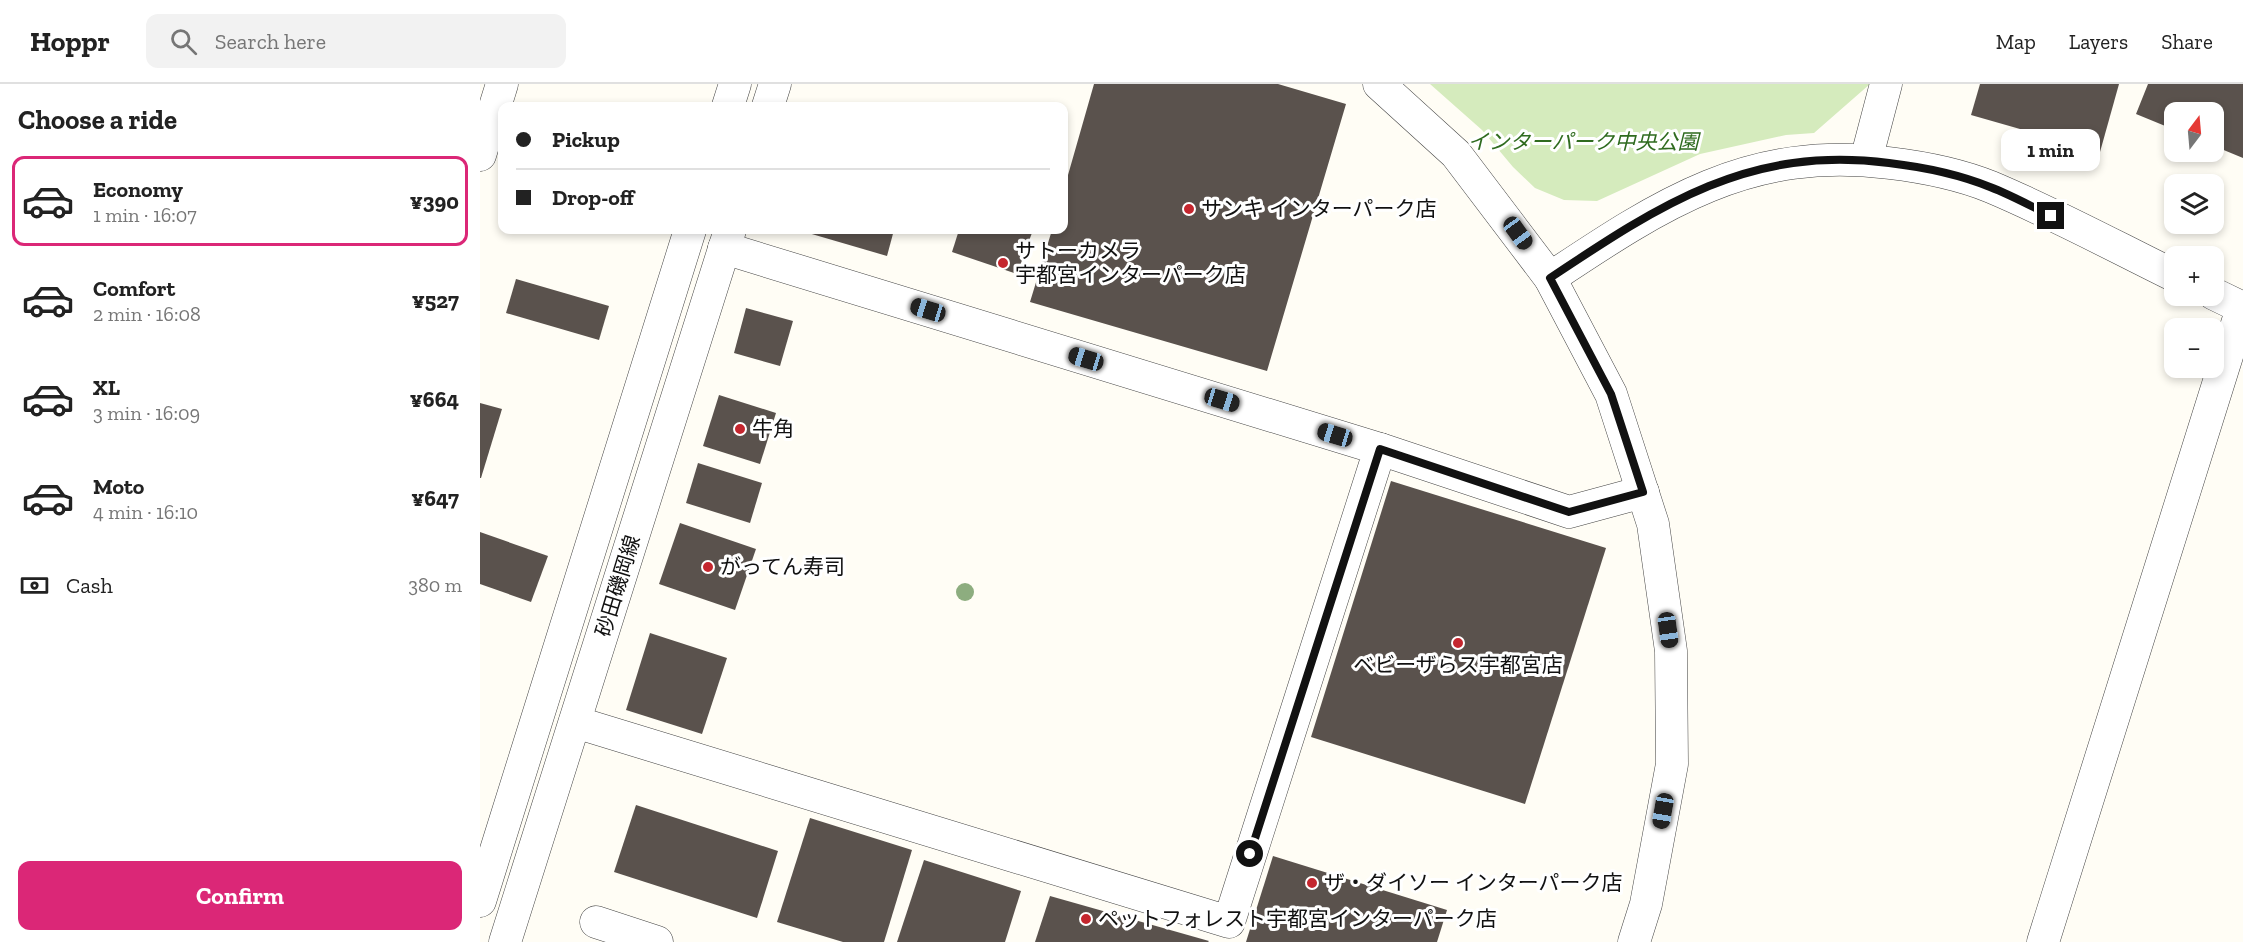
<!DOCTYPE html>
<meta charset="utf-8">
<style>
:root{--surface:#fff;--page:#f2f2f2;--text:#222;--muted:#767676;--line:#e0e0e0;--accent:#db2777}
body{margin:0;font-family:"Zilla Slab","Noto Sans JP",serif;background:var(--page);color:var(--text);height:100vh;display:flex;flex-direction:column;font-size:22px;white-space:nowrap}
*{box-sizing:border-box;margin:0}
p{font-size:20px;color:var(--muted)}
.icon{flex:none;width:33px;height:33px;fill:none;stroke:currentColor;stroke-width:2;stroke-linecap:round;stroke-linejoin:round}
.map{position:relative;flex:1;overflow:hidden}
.side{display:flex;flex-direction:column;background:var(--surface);width:480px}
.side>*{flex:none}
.hud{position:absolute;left:18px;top:18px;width:570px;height:132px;border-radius:12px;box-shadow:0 3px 9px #0003;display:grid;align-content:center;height:132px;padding:0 18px;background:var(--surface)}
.needle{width:39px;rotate:16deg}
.fabs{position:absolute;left:1684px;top:18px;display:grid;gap:12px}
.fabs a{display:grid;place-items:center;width:60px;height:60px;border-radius:12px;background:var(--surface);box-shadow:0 3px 9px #0003;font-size:30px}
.end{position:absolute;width:27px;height:27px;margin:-14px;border:8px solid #111;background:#fff;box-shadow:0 0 0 3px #fff}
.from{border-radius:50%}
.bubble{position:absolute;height:42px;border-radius:12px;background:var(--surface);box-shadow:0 3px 9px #0003;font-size:20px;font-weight:800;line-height:42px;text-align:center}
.car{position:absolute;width:18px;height:36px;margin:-18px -9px;border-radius:8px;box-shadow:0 0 4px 2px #0007;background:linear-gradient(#222 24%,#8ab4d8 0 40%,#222 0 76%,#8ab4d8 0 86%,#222 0)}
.hud b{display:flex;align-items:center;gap:21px;height:57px;font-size:22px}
.hud b+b{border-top:2px solid var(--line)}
.hud i{width:15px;height:15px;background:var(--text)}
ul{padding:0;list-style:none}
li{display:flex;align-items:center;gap:18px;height:90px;margin:0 12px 9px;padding:0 6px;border:3px solid transparent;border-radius:12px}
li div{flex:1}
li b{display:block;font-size:22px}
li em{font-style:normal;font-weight:800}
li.active{border-color:var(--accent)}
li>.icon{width:54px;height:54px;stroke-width:1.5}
h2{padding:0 18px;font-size:27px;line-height:72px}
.pay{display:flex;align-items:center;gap:15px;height:66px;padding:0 18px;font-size:22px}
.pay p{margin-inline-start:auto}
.primary-button{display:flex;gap:12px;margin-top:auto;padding:12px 18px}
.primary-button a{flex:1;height:69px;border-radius:12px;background:var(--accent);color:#fff;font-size:24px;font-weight:800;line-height:69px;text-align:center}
header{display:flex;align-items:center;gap:36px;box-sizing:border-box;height:84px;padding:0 30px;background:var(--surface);border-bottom:2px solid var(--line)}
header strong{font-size:28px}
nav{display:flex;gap:33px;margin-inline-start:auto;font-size:21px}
.search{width:420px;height:54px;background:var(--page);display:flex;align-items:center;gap:15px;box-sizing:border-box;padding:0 21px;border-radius:12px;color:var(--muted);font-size:22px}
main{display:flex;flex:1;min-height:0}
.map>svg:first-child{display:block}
</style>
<header>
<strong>Hoppr</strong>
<div class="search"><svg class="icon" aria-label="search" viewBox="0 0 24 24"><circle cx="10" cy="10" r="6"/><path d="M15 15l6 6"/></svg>Search here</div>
<nav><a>Map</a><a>Layers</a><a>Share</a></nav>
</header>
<main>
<section class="side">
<h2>Choose a ride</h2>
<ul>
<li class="active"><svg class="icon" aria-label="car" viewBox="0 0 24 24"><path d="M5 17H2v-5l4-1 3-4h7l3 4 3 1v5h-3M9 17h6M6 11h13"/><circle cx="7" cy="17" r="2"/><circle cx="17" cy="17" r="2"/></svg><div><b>Economy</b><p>1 min · 16:07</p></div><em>¥390</em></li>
<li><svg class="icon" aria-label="car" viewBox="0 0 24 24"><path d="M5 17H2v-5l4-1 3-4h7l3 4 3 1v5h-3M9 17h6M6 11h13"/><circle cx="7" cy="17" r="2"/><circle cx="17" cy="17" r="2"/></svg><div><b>Comfort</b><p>2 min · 16:08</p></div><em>¥527</em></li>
<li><svg class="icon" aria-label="car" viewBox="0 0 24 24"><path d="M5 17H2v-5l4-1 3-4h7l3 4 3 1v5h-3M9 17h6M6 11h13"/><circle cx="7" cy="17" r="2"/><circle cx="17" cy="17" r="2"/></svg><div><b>XL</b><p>3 min · 16:09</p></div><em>¥664</em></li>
<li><svg class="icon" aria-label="car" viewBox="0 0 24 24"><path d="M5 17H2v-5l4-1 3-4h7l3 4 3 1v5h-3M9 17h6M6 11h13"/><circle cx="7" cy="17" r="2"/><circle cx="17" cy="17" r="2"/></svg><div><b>Moto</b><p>4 min · 16:10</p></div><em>¥647</em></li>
</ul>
<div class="pay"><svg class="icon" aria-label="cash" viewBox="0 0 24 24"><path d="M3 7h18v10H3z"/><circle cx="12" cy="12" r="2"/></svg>Cash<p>380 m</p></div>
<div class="primary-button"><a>Confirm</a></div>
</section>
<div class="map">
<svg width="1763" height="858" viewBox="0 0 1763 858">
<rect width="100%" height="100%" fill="#fffdf5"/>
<!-- green -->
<path fill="#d5ebbd" d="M950 0H1390L1334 49 1306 51 1220 70 1117 117 1084 116 1055 104 1033 83 1002 46Z"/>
<!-- building -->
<g fill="#5a524d">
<path d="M614 0H798L866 20 787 287 550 218 572 146H584V105Z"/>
<path d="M1500 0H1639L1620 68 1491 31Z"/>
<path d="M1668 0H1763V74L1734 62V28H1695V46L1656 30Z"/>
<path d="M318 146H414L407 172Z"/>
<path d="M479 146H553L537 190 472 168Z"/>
<path d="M36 195 129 222 119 256 26 229Z"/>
<path d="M266 224 313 237 300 282 254 269Z"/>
<path d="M239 311 296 329 280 380 223 362Z"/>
<path d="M0 319 22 325 1 394H0Z"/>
<path d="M218 379 282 399 270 439 206 419Z"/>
<path d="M911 397 1126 464 1045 720 831 653Z"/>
<path d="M200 439 276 465 255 526 179 500Z"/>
<path d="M0 448 68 472 51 518 0 500Z"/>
<path d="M170 549 247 574 222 650 146 626Z"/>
<path d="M156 721 298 767 277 834 134 788Z"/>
<path d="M330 734 432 766 404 858H363L297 838Z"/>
<path d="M793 772 967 826 957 858H766Z"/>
<path d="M444 776 541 807 525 858H417Z"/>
<path d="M570 812 729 857 728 858H555Z"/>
</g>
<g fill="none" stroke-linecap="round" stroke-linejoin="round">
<!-- minor casing -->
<g stroke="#444" stroke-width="33">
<g id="minor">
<path d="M899 0 976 70 1070 194 1131 310 1173 440 1191 567 1192 680 1166 820 1154 858"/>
<path d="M248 22 255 0"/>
<path d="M288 22 295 0"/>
<path d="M0 71 22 0"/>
<path d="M1386 76 1406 0"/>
<path d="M1070 194C1181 120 1270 61 1409 79 1443 83 1479 90 1511 103 1573 129 1634 162 1695 192"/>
<path d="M1734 210 1763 224"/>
<path d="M900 365 1089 428 1163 408"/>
<path d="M95 638 749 838 900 365 244 164"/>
<path d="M0 817 210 146"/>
<path d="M116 838 177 858"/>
<path d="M25 858 250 146"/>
<path d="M1563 858 1762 224"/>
</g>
</g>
<!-- minor -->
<use href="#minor" stroke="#fff" stroke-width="32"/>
</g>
<!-- trees -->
<circle fill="#8dad7f" cx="485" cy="508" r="9"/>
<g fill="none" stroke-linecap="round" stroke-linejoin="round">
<!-- route -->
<path stroke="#111" stroke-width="8" d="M770 770 900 365 1089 428 1163 408 1131 310 1070 194C1181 120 1270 61 1409 79 1443 83 1478 90 1510 103 1531 111 1551 122 1571 132"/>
</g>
<!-- markers -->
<g fill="#c4262e" stroke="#fff" stroke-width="2">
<circle cx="709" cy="125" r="6"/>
<circle cx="523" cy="179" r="6"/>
<circle cx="260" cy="345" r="6"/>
<circle cx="228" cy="483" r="6"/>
<circle cx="978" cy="559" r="6"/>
<circle cx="832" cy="799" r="6"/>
<circle cx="606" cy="835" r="6"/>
</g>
<g text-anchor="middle" stroke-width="6" stroke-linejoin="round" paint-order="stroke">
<!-- park labels -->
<g font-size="21" font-style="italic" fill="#2f6b1f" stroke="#fff">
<text x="1103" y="65">インターパーク中央公園</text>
</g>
<!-- poi labels -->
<g font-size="21" fill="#111" stroke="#fff" text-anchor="start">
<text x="721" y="132">サンキ インターパーク店</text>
<text x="535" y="174">サトーカメラ<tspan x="535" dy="24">宇都宮インターパーク店</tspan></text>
<text x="272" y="352">牛角</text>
<text x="240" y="490">がってん寿司</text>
<text x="978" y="588" text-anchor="middle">ベビーザらス宇都宮店</text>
<text x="844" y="806">ザ・ダイソー インターパーク店</text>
<text x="618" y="842">ペットフォレスト宇都宮インターパーク店</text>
</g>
<!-- street labels -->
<g font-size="21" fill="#111" stroke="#fff">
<text transform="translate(138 502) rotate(-73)" y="7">砂田磯岡線</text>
</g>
</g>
</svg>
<div class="fabs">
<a><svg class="needle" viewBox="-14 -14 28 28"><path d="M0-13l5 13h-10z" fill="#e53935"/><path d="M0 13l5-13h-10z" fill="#767676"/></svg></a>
<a><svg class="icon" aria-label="layers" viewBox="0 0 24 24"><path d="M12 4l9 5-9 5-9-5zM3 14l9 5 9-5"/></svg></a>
<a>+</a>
<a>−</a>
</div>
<i class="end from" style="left:770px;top:770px"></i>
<i class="end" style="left:1571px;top:132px"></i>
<div class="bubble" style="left:1521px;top:45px;width:99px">1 min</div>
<i class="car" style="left:1038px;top:149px;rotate:144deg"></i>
<i class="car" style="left:448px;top:226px;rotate:287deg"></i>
<i class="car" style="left:606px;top:275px;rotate:287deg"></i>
<i class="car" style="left:742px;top:316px;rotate:107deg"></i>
<i class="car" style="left:855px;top:351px;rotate:287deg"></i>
<i class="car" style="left:1188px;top:546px;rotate:172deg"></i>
<i class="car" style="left:1183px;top:727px;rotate:190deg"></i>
<div class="hud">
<b><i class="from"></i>Pickup</b>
<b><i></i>Drop-off</b>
</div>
</div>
</main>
